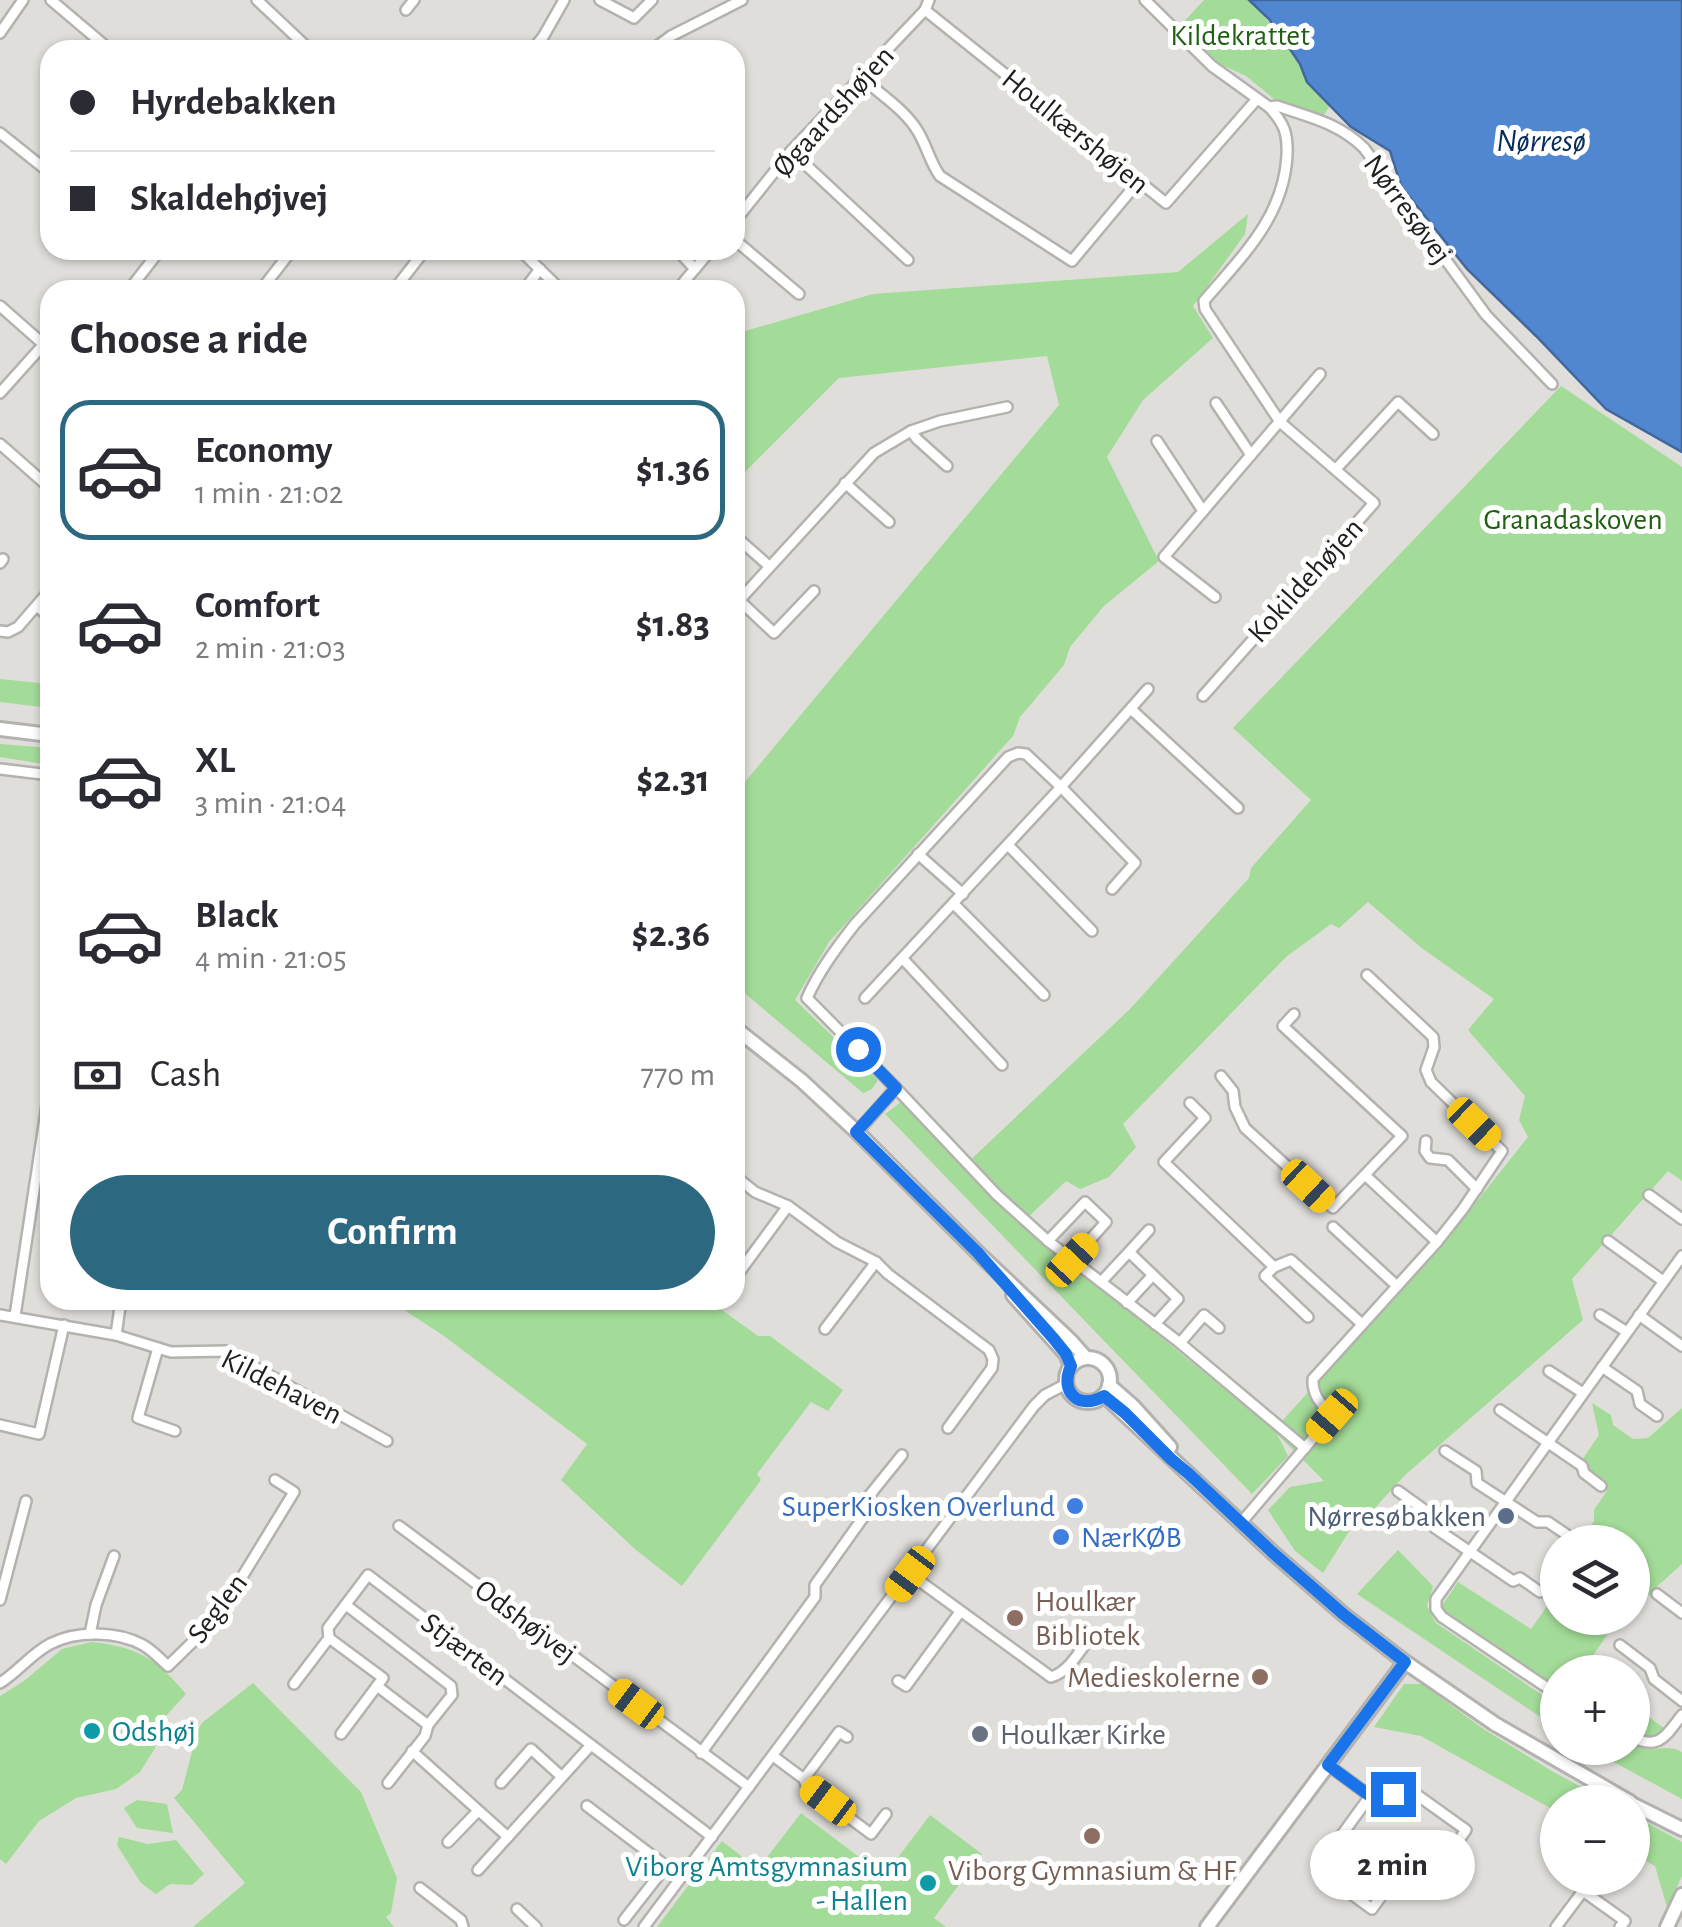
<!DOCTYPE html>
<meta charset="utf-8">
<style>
:root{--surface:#fff;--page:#f7f7f7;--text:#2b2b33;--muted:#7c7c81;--line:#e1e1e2;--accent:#2c687f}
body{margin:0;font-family:"Alegreya Sans",sans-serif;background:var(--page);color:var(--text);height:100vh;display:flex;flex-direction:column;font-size:38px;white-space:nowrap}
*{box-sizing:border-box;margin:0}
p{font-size:32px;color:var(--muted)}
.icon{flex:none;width:55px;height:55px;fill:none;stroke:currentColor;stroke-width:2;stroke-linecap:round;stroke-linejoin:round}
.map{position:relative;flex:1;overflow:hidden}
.drawer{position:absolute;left:40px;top:280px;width:705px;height:1030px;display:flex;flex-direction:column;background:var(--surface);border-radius:30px;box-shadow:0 2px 8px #0004}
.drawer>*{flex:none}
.top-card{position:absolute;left:40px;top:40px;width:705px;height:220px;border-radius:30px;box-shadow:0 2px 8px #0004;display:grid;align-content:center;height:220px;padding:0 30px;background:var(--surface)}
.fabs{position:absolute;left:1540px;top:1525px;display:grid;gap:20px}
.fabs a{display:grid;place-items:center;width:110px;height:110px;border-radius:50%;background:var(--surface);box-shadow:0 2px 8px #0004;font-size:50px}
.end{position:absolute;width:45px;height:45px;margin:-22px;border:12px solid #1a73e8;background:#fff;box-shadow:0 0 0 5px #fff}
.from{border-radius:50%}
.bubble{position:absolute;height:70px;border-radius:35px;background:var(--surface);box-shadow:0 2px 8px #0004;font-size:32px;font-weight:700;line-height:70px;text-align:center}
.car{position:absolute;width:30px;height:60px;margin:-30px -15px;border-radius:12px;box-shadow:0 0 8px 2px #0007;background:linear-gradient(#f5c518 24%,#345 0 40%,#f5c518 0 76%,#345 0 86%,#f5c518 0)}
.top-card b{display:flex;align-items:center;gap:35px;height:95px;font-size:38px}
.top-card b+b{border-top:2px solid var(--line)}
.top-card i{width:25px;height:25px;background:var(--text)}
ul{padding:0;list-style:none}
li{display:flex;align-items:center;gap:30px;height:140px;margin:0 20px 15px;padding:0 10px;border:5px solid transparent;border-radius:30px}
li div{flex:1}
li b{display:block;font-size:38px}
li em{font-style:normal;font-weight:700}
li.current{border-color:var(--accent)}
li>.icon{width:90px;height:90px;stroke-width:1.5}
h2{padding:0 30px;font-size:45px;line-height:120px}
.pay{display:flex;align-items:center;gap:25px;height:110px;padding:0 30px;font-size:38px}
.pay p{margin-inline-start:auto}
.primary-button{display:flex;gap:20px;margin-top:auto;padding:20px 30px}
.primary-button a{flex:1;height:115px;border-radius:60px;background:var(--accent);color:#fff;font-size:40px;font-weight:700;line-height:115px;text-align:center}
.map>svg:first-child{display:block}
</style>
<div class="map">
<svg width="1682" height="1927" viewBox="0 0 1682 1927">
<rect width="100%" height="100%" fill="#e0deda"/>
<!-- green -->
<g fill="#a3db98" fill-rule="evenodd">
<path d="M1204 0H1249L1256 5 1300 64 1307 82 1330 106 1323 116 1279 103 1246 76 1220 64 1180 26Z"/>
<path d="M1248 214 1245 234 1193 306 1213 338 1143 400 1107 457 1159 561 1104 606 1070 647 1064 665 1020 717 1013 736 829 942 795 1000 878 1080 872 1089 863 1093 735 985V794L1059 405 1047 356 839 378 745 472 735 460V334L873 294 1178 272Z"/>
<path d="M1561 386 1682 467V1181L1668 1171 1572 1279 1583 1320 1404 1476 1363 1521 1358 1517 1323 1573 1295 1551 1268 1510 1290 1487 1324 1481 1277 1434 1288 1456 1252 1494 885 1114 901 1102 964 1166 1130 1009 1249 878 1251 868 1311 800 1233 728ZM1368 902 1423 949 1494 999 1468 1030 1525 1096 1519 1120 1528 1137 1450 1235 1274 1430 1022 1223 1066 1181 1080 1189 1109 1177 1136 1147 1123 1124 1286 957 1331 924 1339 928Z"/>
<path d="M0 679 50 684V708L0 702Z"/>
<path d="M0 744 50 748V765L0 757Z"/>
<path d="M389 1300H708L758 1336H770L843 1390 828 1411 811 1402 757 1474 761 1480 682 1586 636 1550 561 1480 587 1444 444 1336Z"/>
<path d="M1592 1403 1611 1415 1613 1425 1633 1439 1648 1438 1682 1408V1564L1652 1591 1633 1615 1632 1542H1580L1594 1521V1510L1607 1491 1605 1481 1586 1468 1582 1460 1599 1435Z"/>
<path d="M1398 1550 1433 1586 1427 1606 1436 1623 1557 1705V1728L1357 1594Z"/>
<path d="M1557 1578 1558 1618H1631L1620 1630 1609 1632 1590 1660 1606 1672H1558L1557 1690 1448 1618 1441 1607 1458 1582 1531 1629 1548 1605 1552 1586Z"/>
<path d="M92 1642C138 1647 157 1659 186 1694L162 1720 155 1748 140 1772 116 1789 76 1798 39 1821 6 1864 0 1859V1696L24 1681 62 1649Z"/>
<path d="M253 1683 361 1792 397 1878 391 1913 386 1917 394 1927H193L245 1883 174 1798 182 1790 198 1729 203 1722Z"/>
<path d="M1404 1684H1422L1482 1728 1550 1770 1609 1802H1558L1557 1812 1421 1736 1374 1727Z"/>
<path d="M1632 1704 1665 1729 1656 1737H1641L1633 1732Z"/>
<path d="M1633 1744C1654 1755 1664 1742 1682 1752V1799L1588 1748H1632Z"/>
<path d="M137 1800 167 1804 173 1833 137 1828 124 1808Z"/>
<path d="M801 1813 884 1876 930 1815 982 1854 934 1918 946 1927H657L722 1841 758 1869Z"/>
<path d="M1633 1815 1682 1842V1876L1667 1907 1655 1866 1633 1854Z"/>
<path d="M119 1837 148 1844 176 1840 204 1874 192 1885 170 1884 156 1894 141 1883 117 1845Z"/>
</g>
<!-- water -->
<path fill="#5186d1" stroke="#42679b" stroke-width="2.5" d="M1249 0H1682V452L1606 409 1536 336 1467 269 1401 186 1390 151 1351 127 1307 82 1300 64 1292 52 1269 19Z"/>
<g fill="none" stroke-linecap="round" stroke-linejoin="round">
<!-- street casing -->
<g stroke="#b4b2ae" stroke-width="14">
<g id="street">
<path d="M51 0 110 50"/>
<path d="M257 0 310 50"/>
<path d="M600 0 634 18 652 0"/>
<path d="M1145 0 1212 66 1269 107 1277 106C1309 117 1339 123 1364 148L1486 315 1552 384"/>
<path d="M406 10 414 0"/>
<path d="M925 10 1166 203 1257 99"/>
<path d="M0 33 23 0"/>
<path d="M532 50 543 37 564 0"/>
<path d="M652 50 671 36 742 0"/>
<path d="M862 78C879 93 902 108 915 127 926 142 929 161 940 176L1072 261 1138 182"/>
<path d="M0 133 50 173"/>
<path d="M791 151 908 260"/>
<path d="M735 221 791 151 925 10 929 0"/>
<path d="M735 240 799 294"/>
<path d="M520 250 561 290"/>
<path d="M677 250 695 269"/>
<path d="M129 290 160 250"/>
<path d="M261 290 292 250"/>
<path d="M394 290 425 250"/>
<path d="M524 290 540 269"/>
<path d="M677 290 711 250"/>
<path d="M0 306 50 350"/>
<path d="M0 393 44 344"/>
<path d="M1216 403 1251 455"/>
<path d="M911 431 917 439 947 466"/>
<path d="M1157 441 1203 511"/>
<path d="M0 444 50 488"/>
<path d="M1336 469 1398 402 1433 434"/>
<path d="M845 483 889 522"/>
<path d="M735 536 769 566"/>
<path d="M0 563 3 559"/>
<path d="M1215 597 1164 557 1320 374"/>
<path d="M739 600 774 633 814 591"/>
<path d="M735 605 874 453 911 431 940 421 1007 407"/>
<path d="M37 606 50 618"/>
<path d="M0 631 8 632 18 627 50 590"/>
<path d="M1203 696 1374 503 1280 422 1205 309 1204 301C1242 256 1284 217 1287 155 1288 133 1284 123 1269 107"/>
<path d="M1132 710 1238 808"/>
<path d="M0 769 50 775"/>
<path d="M1008 845 1092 931"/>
<path d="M918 854 963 894"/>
<path d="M954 904 1044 995"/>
<path d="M903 959 1002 1065"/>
<path d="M865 998 1061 787 1135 863 1112 889"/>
<path d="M1221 1076 1233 1091 1235 1107 1245 1128 1333 1208 1402 1136 1283 1026 1294 1014"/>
<path d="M896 1088 997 1195 1048 1241 1180 1343 1305 1448"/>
<path d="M1190 1103 1205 1118 1164 1162 1274 1267 1291 1260 1362 1324"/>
<path d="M857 1132 896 1088 807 998C819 971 837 947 855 924L1008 757 1018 753 1026 754 1061 787 1148 689"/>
<path d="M1426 1141 1425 1151 1430 1158 1448 1160 1477 1189"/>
<path d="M1365 1175 1437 1242"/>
<path d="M735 1176 755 1192 788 1206 837 1242 876 1262 888 1274 989 1350 993 1359 992 1368 948 1428"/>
<path d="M1649 1195 1682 1219"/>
<path d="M1333 1227 1397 1286"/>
<path d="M1048 1241 1085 1202 1106 1222 1072 1260"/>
<path d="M1608 1241 1663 1281"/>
<path d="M1129 1252 1149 1230"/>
<path d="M1274 1267 1265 1276 1308 1317"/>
<path d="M738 1274 788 1206"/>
<path d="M1101 1282 1129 1252 1178 1299 1155 1324"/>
<path d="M1127 1303 1153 1275"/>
<path d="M0 1315 116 1335 171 1352 226 1351 387 1441"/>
<path d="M1600 1315 1627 1332"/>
<path d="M1639 1315 1682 1346"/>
<path d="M15 1316 50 1085"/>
<path d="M825 1329 876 1262"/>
<path d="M116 1335 121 1300"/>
<path d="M1180 1343 1204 1315 1219 1328"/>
<path d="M158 1348 138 1418 175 1431"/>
<path d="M1602 1367 1637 1391 1640 1404 1657 1416"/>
<path d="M1549 1371 1583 1393"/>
<path d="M1500 1410 1582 1466 1584 1473 1601 1486"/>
<path d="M0 1425 39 1434 64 1325"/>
<path d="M1445 1451 1476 1471 1477 1483 1537 1522H1548L1573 1539"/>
<path d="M1398 1491 1430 1514 1435 1528 1513 1581 1520 1578 1540 1592"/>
<path d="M1240 1524 1332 1416C1321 1404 1312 1395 1313 1379L1437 1242 1463 1209 1502 1151 1431 1082 1426 1070 1434 1047 1433 1037 1367 975"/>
<path d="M399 1526 749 1787"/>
<path d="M910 1574 1051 1677C1069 1672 1081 1649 1092 1634"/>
<path d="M1657 1594 1682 1613"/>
<path d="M0 1600 26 1501"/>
<path d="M346 1605 451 1686 452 1695 428 1725 425 1736 388 1783"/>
<path d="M90 1634 96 1605 114 1556"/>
<path d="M329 1638 383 1678 341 1734"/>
<path d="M1620 1645 1650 1668 1654 1679 1682 1701"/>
<path d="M898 1681 906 1686 960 1612"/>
<path d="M0 1683C18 1672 31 1654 50 1644 77 1630 117 1631 143 1645 152 1650 160 1659 168 1666L209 1626 223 1608 294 1492 275 1480"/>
<path d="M294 1684 329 1638 328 1628 368 1575 712 1837"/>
<path d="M377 1686 428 1725"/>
<path d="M1558 1695 1442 1617 1436 1609V1599L1682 1256"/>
<path d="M1632 1737C1660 1751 1666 1735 1682 1715"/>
<path d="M412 1751 508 1837"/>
<path d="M701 1753 815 1597V1585L867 1512 869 1496 902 1455"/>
<path d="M773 1756 804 1779 839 1732 847 1737"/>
<path d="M1328 1765 1370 1796 1413 1792 1466 1830 1438 1870 1413 1852 1372 1909 1317 1869 1370 1796"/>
<path d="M804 1779 806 1785 871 1834 886 1814"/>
<path d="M501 1783 531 1749 562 1777"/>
<path d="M587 1806 666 1866 624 1920"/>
<path d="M448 1842 478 1811"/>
<path d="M478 1870 591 1745"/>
<path d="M420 1888 461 1920 463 1927"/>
<path d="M517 1909 536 1927"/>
<path d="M644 1927 1034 1406 1045 1395 1066 1384"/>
<path d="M1556 1927 1583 1891 1625 1921 1620 1927"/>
</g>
</g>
<!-- secondary casing -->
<g stroke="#b4b2ae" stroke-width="18">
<g id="secondary">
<path d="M0 729 50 735"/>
<path d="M735 1028 802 1081 857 1132 978 1253 1070 1340 1086 1358"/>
<path d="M1013 1295 1066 1354 1071 1366"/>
<circle cx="1088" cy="1380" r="22"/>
<path d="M1109 1385 1133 1406 1170 1447"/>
<path d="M1104 1395 1272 1552 1343 1614 1405 1662 1495 1724 1630 1802"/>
<path d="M1632 1804 1682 1829"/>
<path d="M1207 1927 1405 1662"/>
<path d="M1667 1927 1682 1895"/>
</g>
</g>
<!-- street -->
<use href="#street" stroke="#fff" stroke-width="9"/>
<!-- secondary -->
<use href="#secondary" stroke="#fff" stroke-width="12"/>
</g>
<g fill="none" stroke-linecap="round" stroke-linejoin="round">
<!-- route -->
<path stroke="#1a73e8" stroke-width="12" d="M858 1049 896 1088 856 1132 978 1253 1054 1339 1066 1354 1071 1366C1059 1392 1079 1411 1104 1396L1125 1413 1171 1459 1189 1474 1272 1552 1343 1614 1405 1662 1328 1765 1370 1796 1393 1794"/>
</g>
<!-- markers -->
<g fill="#3f7fe0" stroke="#fff" stroke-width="4">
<circle cx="1075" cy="1506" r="10"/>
<circle cx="1061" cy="1537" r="10"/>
</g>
<circle fill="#5c6f8a" stroke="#fff" stroke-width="4" cx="1506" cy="1516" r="10"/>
<g fill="#8d6e63" stroke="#fff" stroke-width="4">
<circle cx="1015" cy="1618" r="10"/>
<circle cx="1260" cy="1677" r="10"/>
<circle cx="1092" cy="1836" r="10"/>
</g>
<g fill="#0f9aa8" stroke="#fff" stroke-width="4">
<circle cx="92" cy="1731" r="10"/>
<circle cx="928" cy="1883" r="10"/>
</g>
<circle fill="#6b7280" stroke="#fff" stroke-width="4" cx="980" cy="1734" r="10"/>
<g text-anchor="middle" stroke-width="10" stroke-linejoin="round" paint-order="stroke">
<!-- park labels -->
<g font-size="30" fill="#216014" stroke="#fff">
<text x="1240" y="45">Kildekrattet</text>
<text x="1573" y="529">Granadaskoven</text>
</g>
<!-- street labels -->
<g font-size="30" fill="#1f1f1d" stroke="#fff">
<text transform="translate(833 111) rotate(-48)" y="10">Øgaardshøjen</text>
<text transform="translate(1076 131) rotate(39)" y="10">Houlkærshøjen</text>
<text transform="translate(1408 209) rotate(54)" y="10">Nørresøvej</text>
<text transform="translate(1305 580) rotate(-48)" y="10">Kokildehøjen</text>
<text transform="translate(282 1386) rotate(27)" y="10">Kildehaven</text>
<text transform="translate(217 1608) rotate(-53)" y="10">Seglen</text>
<text transform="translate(526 1621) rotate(37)" y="10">Odshøjvej</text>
<text transform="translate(465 1649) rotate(37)" y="10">Stjærten</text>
</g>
<!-- shop labels -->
<g font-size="30" fill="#366cbe" stroke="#fff" text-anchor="end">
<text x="1055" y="1516">SuperKiosken Overlund</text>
<text x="1081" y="1547" text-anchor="start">NærKØB</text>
</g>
<!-- service labels -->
<g font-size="30" fill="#4e5e75" stroke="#fff" text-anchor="end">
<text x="1486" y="1526">Nørresøbakken</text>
</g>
<!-- education labels -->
<g font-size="30" fill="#785e54" stroke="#fff" text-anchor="start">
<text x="1035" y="1611">Houlkær<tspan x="1035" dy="34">Bibliotek</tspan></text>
<text x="1240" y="1687" text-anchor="end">Medieskolerne</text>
<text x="1092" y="1880" text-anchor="middle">Viborg Gymnasium &amp; HF</text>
</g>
<!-- culture labels -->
<g font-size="30" fill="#0d838f" stroke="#fff" text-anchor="start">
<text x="112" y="1741">Odshøj</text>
<text x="908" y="1876" text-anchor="end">Viborg Amtsgymnasium<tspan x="908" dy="34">- Hallen</tspan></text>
</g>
<!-- worship labels -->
<g font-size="30" fill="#5b616d" stroke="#fff" text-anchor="start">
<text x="1000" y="1744">Houlkær Kirke</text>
</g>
<!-- water labels -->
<g font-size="32" font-style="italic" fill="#082c5c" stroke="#fff">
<text x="1541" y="151">Nørresø</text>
</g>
</g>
</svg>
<div class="fabs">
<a><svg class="icon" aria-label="layers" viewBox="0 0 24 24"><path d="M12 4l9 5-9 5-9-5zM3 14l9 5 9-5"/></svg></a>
<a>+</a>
<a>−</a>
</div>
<i class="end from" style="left:858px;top:1049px"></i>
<i class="end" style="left:1393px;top:1794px"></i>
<div class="bubble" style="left:1310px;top:1830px;width:165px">2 min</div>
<i class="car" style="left:1474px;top:1124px;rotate:134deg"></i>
<i class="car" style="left:1308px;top:1186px;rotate:133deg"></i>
<i class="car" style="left:1072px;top:1260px;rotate:43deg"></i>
<i class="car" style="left:1332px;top:1416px;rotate:221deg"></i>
<i class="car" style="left:910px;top:1574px;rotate:217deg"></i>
<i class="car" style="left:636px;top:1704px;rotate:307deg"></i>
<i class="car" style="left:828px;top:1801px;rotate:307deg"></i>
<div class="top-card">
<b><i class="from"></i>Hyrdebakken</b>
<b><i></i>Skaldehøjvej</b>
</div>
<section class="drawer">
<h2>Choose a ride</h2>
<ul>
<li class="current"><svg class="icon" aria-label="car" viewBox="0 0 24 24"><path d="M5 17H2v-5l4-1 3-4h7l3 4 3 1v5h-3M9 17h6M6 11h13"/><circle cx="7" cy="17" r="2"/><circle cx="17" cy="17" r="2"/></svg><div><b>Economy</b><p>1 min · 21:02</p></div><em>$1.36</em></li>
<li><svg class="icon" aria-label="car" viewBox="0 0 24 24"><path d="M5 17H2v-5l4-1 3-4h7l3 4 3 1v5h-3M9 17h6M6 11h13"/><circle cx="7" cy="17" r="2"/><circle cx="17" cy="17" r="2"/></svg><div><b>Comfort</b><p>2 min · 21:03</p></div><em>$1.83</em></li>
<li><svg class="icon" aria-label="car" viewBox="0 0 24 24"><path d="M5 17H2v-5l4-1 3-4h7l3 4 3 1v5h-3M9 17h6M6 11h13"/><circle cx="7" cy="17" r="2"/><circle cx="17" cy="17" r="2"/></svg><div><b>XL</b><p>3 min · 21:04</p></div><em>$2.31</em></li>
<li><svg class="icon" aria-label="car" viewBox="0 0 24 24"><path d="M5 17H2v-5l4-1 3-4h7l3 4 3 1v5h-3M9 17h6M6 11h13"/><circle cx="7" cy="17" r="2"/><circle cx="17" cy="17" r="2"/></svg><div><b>Black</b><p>4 min · 21:05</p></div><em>$2.36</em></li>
</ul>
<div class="pay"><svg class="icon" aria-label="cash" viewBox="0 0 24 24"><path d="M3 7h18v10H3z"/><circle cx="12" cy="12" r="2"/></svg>Cash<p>770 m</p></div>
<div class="primary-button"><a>Confirm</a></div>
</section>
</div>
